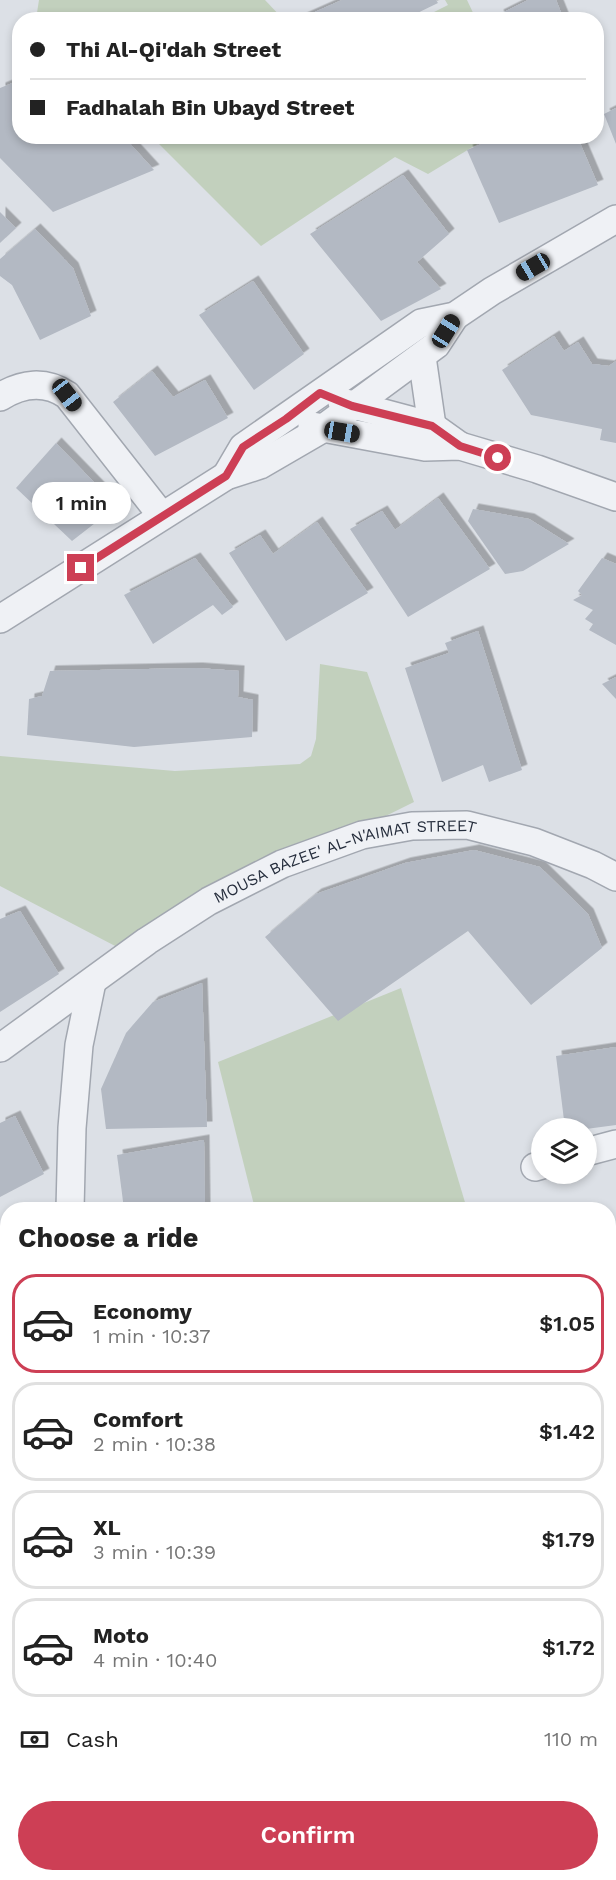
<!DOCTYPE html>
<meta charset="utf-8">
<style>
:root{--surface:#fff;--page:#f2f2f2;--text:#222;--muted:#767676;--line:#e0e0e0;--accent:#cd3f55}
body{margin:0;font-family:"Work Sans",sans-serif;background:var(--page);color:var(--text);height:100vh;display:flex;flex-direction:column;font-size:22px;white-space:nowrap}
*{box-sizing:border-box;margin:0}
p{font-size:20px;color:var(--muted)}
.icon{flex:none;width:33px;height:33px;fill:none;stroke:currentColor;stroke-width:2;stroke-linecap:round;stroke-linejoin:round}
.map{position:relative;flex:1;overflow:hidden}
.drawer{position:absolute;left:0px;top:1202px;width:616px;height:680px;display:flex;flex-direction:column;background:var(--surface);border-radius:24px 24px 0 0;box-shadow:0 3px 9px #0003}
.drawer>*{flex:none}
.guide{position:absolute;left:12px;top:12px;width:592px;height:132px;border-radius:24px;box-shadow:0 3px 9px #0003;display:grid;align-content:center;height:132px;padding:0 18px;background:var(--surface)}
.controls{position:absolute;left:531px;top:1118px;display:grid;gap:12px}
.controls a{display:grid;place-items:center;width:66px;height:66px;border-radius:50%;background:var(--surface);box-shadow:0 3px 9px #0003;font-size:30px}
.end{position:absolute;width:27px;height:27px;margin:-14px;border:8px solid #cd3f55;background:#fff;box-shadow:0 0 0 3px #fff}
.from{border-radius:50%}
.bubble{position:absolute;height:42px;border-radius:21px;background:var(--surface);box-shadow:0 3px 9px #0003;font-size:20px;font-weight:600;line-height:42px;text-align:center}
.car{position:absolute;width:18px;height:36px;margin:-18px -9px;border-radius:8px;box-shadow:0 0 4px 2px #0007;background:linear-gradient(#222 24%,#8ab4d8 0 40%,#222 0 76%,#8ab4d8 0 86%,#222 0)}
.guide b{display:flex;align-items:center;gap:21px;height:57px;font-size:22px}
.guide b+b{border-top:2px solid var(--line)}
.guide i{width:15px;height:15px;background:var(--text)}
ul{padding:0;list-style:none}
li{display:flex;align-items:center;gap:18px;height:99px;margin:0 12px 9px;padding:0 6px;border:3px solid var(--line);border-radius:24px}
li div{flex:1}
li b{display:block;font-size:22px}
li em{font-style:normal;font-weight:600}
li.selected{border-color:var(--accent)}
li>.icon{width:54px;height:54px;stroke-width:1.5}
h2{padding:0 18px;font-size:27px;line-height:72px}
.pay{display:flex;align-items:center;gap:15px;height:66px;padding:0 18px;font-size:22px}
.pay p{margin-inline-start:auto}
.primary-button{display:flex;gap:12px;margin-top:auto;padding:12px 18px}
.primary-button a{flex:1;height:69px;border-radius:36px;background:var(--accent);color:#fff;font-size:24px;font-weight:600;line-height:69px;text-align:center}
.map>svg:first-child{display:block}
</style>
<div class="map">
<svg width="616" height="1880" viewBox="0 0 616 1880">
<defs>
<filter id="shadow"><feDropShadow dx="5.5" dy="-5.5" stdDeviation="0" flood-color="#0004"/></filter>
</defs>
<rect width="100%" height="100%" fill="#dce0e6"/>
<!-- green -->
<g fill="#c2d0bd">
<path d="M39 0H265L283 19H36Z"/>
<path d="M445 0H467L476 19H420L448 5Z"/>
<path d="M152 137H489L428 174 395 157 261 246Z"/>
<path d="M320 664 367 672 414 802 119 948 0 886V756L175 771 300 764 311 756 316 739Z"/>
<path d="M401 988 467 1209H255L218 1062Z"/>
</g>
<!-- building -->
<g fill="#b3b9c3" filter="url(#shadow)">
<path d="M342 0H436L438 3 403 20H297Z"/>
<path d="M528 0H556L564 20H500L498 15Z"/>
<path d="M20 80V136H123L154 170 53 212 0 158V88Z"/>
<path d="M616 108V144L604 114Z"/>
<path d="M501 136H577L598 185 499 223 467 150Z"/>
<path d="M403 175 449 234 417 262 441 289 381 321 310 234Z"/>
<path d="M0 212 16 228 0 243Z"/>
<path d="M35 229 73 268 91 316 40 340 12 285 0 276V259Z"/>
<path d="M253 281 304 354 254 390 199 315Z"/>
<path d="M554 336 564 351 578 342 592 364 609 366 616 361V443L600 440 602 429 531 415 502 370Z"/>
<path d="M152 371 173 397 205 380 228 418 155 456 113 402Z"/>
<path d="M56 443 117 506 72 541 16 488Z"/>
<path d="M438 498 490 569 408 617 350 529 382 511 395 530Z"/>
<path d="M473 509 529 519 569 544 523 571 505 574 468 521Z"/>
<path d="M317 522 368 593 286 641 229 553 260 535 273 554Z"/>
<path d="M195 558 233 607 222 615 213 605 153 644 124 595Z"/>
<path d="M602 558 616 564V645L589 630 593 624 585 619 593 610 573 600 582 595 578 591Z"/>
<path d="M478 631 522 770 489 782 483 765 442 782 405 668 449 653 445 643Z"/>
<path d="M197 668 239 671 238 697 253 700 252 737 134 747 27 735 29 699 42 696 50 671Z"/>
<path d="M616 677V699L602 684Z"/>
<path d="M474 850 540 867 588 914 602 948 531 1005 468 931 338 1021 265 937 316 894 405 863Z"/>
<path d="M20 911 59 974 0 1012V919Z"/>
<path d="M202 983 207 1127 106 1129 101 1089 126 1033 153 1002Z"/>
<path d="M616 1047V1125L586 1129 565 1128 556 1056Z"/>
<path d="M15 1116 44 1174 0 1197V1123Z"/>
<path d="M204 1140 205 1209H124L117 1155Z"/>
<path d="M609 1308 616 1329V1359L609 1361Z"/>
<path d="M8 1350V1474L0 1476V1353Z"/>
<path d="M616 1406V1488L609 1489V1408Z"/>
<path d="M616 1593V1640L609 1642V1595Z"/>
<path d="M0 1640 8 1654V1778L0 1763Z"/>
<path d="M609 1700 616 1704V1815H609Z"/>
<path d="M55 1874H83L69 1880H59Z"/>
<path d="M215 1874H329L336 1880H233Z"/>
</g>
<g fill="none" stroke-linecap="round" stroke-linejoin="round">
<!-- minor casing -->
<g stroke="#a2a7b0" stroke-width="30">
<g id="minor">
<path d="M422 357 432 426"/>
<path d="M0 397C22 383 45 380 67 395L162 516"/>
<path d="M342 402 432 426 460 446"/>
<path d="M312 426 425 447 460 446 537 469 616 497"/>
<path d="M226 476 243 447 421 323 455 316 492 291 616 219"/>
<path d="M0 619 226 476 260 465 322 429 436 345 455 316"/>
<path id="s1" d="M0 1048 147 941 209 901 282 864 362 835 412 826 467 825 534 842 593 865 616 877"/>
<path d="M586 1152 616 1144"/>
<path d="M535 1167 542 1165"/>
<path d="M70 1209 72 1128 79 1045 92 982"/>
<path d="M609 1535 616 1532"/>
<path d="M0 1870 5 1880"/>
<path d="M146 1874 151 1880"/>
<path d="M106 1880 117 1874"/>
<path d="M504 1880V1874"/>
</g>
</g>
<!-- minor -->
<use href="#minor" stroke="#eff1f5" stroke-width="27"/>
</g>
<g fill="none" stroke-linecap="round" stroke-linejoin="round">
<!-- route -->
<path stroke="#cd3f55" stroke-width="8" d="M81 568 226 476 243 447 286 419 320 393 352 406 432 426 460 446 498 458"/>
</g>
<g text-anchor="middle" stroke-width="4.5" stroke-linejoin="round" paint-order="stroke">
<!-- street labels -->
<g font-size="16" fill="#262e3d" stroke="#ebeff4">
<text dy="6" stroke="none"><textPath href="#s1" startOffset="400">MOUSA BAZEE' AL-N'AIMAT STREET</textPath></text>
</g>
</g>
</svg>
<div class="controls">
<a><svg class="icon" aria-label="layers" viewBox="0 0 24 24"><path d="M12 4l9 5-9 5-9-5zM3 14l9 5 9-5"/></svg></a>
</div>
<i class="end from" style="left:498px;top:458px"></i>
<i class="end" style="left:81px;top:568px"></i>
<div class="bubble" style="left:32px;top:482px;width:99px">1 min</div>
<i class="car" style="left:533px;top:267px;rotate:240deg"></i>
<i class="car" style="left:446px;top:331px;rotate:32deg"></i>
<i class="car" style="left:67px;top:395px;rotate:142deg"></i>
<i class="car" style="left:342px;top:432px;rotate:100deg"></i>
<div class="guide">
<b><i class="from"></i>Thi Al-Qi'dah Street</b>
<b><i></i>Fadhalah Bin Ubayd Street</b>
</div>
<section class="drawer">
<h2>Choose a ride</h2>
<ul>
<li class="selected"><svg class="icon" aria-label="car" viewBox="0 0 24 24"><path d="M5 17H2v-5l4-1 3-4h7l3 4 3 1v5h-3M9 17h6M6 11h13"/><circle cx="7" cy="17" r="2"/><circle cx="17" cy="17" r="2"/></svg><div><b>Economy</b><p>1 min · 10:37</p></div><em>$1.05</em></li>
<li><svg class="icon" aria-label="car" viewBox="0 0 24 24"><path d="M5 17H2v-5l4-1 3-4h7l3 4 3 1v5h-3M9 17h6M6 11h13"/><circle cx="7" cy="17" r="2"/><circle cx="17" cy="17" r="2"/></svg><div><b>Comfort</b><p>2 min · 10:38</p></div><em>$1.42</em></li>
<li><svg class="icon" aria-label="car" viewBox="0 0 24 24"><path d="M5 17H2v-5l4-1 3-4h7l3 4 3 1v5h-3M9 17h6M6 11h13"/><circle cx="7" cy="17" r="2"/><circle cx="17" cy="17" r="2"/></svg><div><b>XL</b><p>3 min · 10:39</p></div><em>$1.79</em></li>
<li><svg class="icon" aria-label="car" viewBox="0 0 24 24"><path d="M5 17H2v-5l4-1 3-4h7l3 4 3 1v5h-3M9 17h6M6 11h13"/><circle cx="7" cy="17" r="2"/><circle cx="17" cy="17" r="2"/></svg><div><b>Moto</b><p>4 min · 10:40</p></div><em>$1.72</em></li>
</ul>
<div class="pay"><svg class="icon" aria-label="cash" viewBox="0 0 24 24"><path d="M3 7h18v10H3z"/><circle cx="12" cy="12" r="2"/></svg>Cash<p>110 m</p></div>
<div class="primary-button"><a>Confirm</a></div>
</section>
</div>
